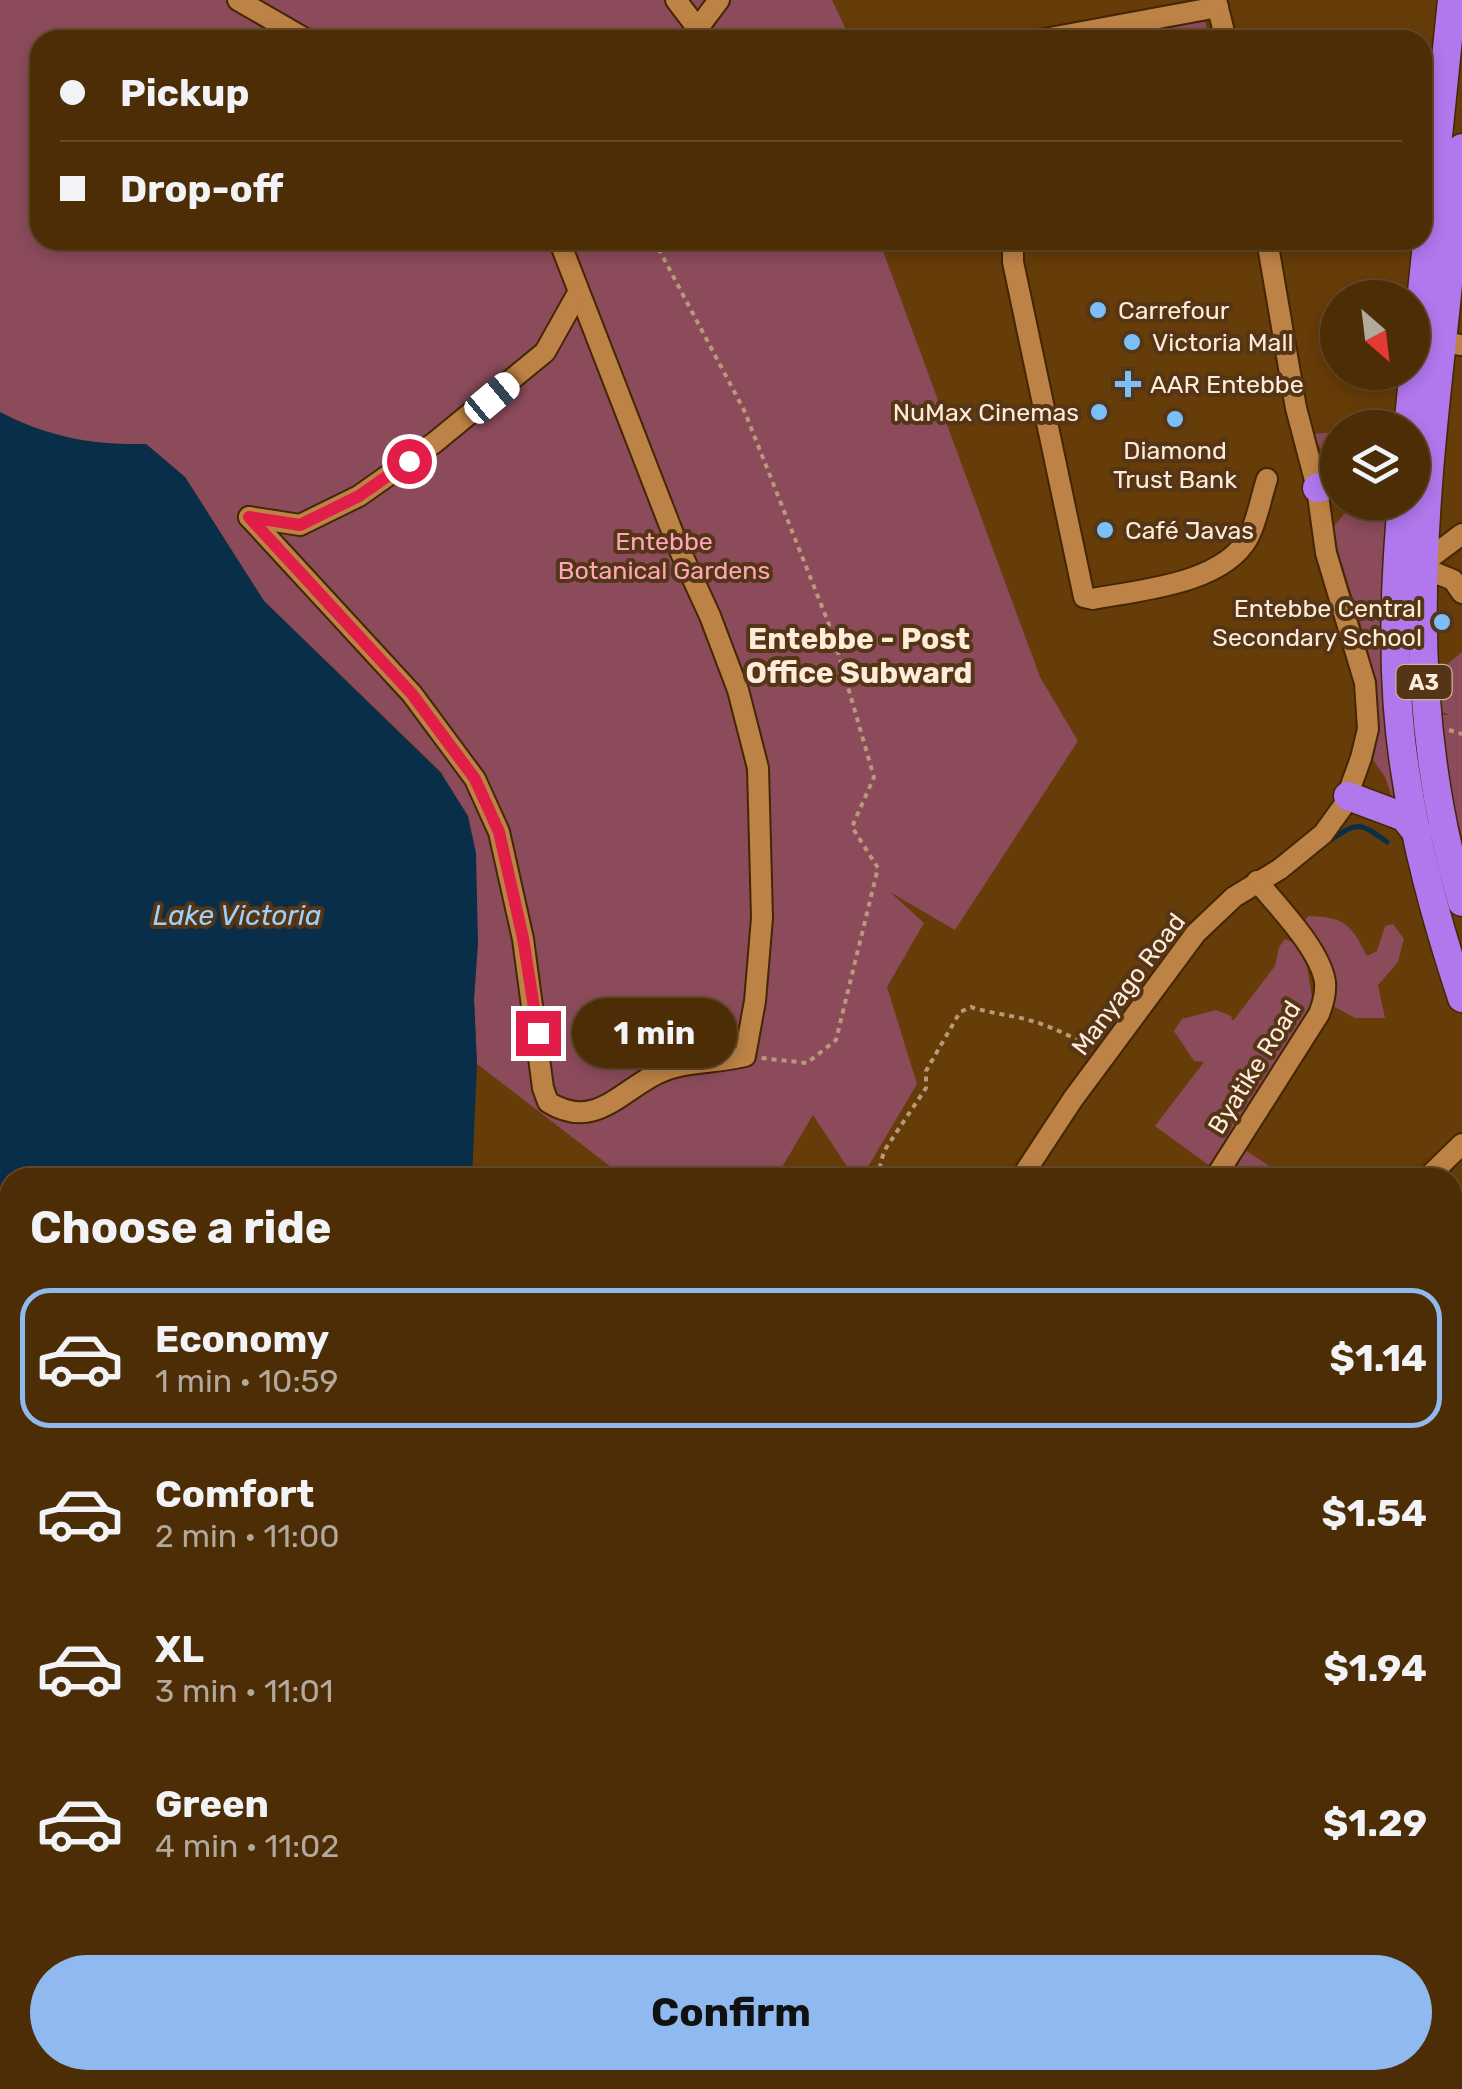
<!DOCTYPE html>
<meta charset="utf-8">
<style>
:root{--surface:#4c2d06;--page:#533510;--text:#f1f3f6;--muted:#b2a89b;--line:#634928;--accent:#90b9f0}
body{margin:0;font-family:Rubik,sans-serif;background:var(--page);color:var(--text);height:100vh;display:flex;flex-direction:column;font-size:38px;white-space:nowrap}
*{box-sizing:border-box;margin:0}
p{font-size:32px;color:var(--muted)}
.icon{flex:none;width:55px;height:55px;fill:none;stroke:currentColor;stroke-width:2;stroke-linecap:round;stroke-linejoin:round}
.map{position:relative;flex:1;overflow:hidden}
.panel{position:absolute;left:0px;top:1168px;width:1462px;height:922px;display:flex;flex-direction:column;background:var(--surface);border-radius:30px 30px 0 0;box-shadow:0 5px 15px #0003,0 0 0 2px var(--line)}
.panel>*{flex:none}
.hud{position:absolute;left:30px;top:30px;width:1402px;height:220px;border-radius:30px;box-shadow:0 5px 15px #0003,0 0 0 2px var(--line);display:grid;align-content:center;height:220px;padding:0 30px;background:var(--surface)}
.needle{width:65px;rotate:152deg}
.controls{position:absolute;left:1320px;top:280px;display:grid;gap:20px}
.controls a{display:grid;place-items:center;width:110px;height:110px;border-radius:50%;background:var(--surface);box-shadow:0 5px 15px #0003,0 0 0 2px var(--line);font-size:50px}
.end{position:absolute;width:45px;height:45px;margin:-22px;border:12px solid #e11d48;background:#fff;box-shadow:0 0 0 5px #fff}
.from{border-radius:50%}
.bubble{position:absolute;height:70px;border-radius:35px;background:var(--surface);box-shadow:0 5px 15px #0003,0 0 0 2px var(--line);font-size:32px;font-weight:700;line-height:70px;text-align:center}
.car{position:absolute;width:30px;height:60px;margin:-30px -15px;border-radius:12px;box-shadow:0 0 8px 2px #0007;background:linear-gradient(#fff 24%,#345 0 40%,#fff 0 76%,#345 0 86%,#fff 0)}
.hud b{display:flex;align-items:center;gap:35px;height:95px;font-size:38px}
.hud b+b{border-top:2px solid var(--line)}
.hud i{width:25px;height:25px;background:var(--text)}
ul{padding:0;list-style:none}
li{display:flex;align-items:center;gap:30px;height:140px;margin:0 20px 15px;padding:0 10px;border:5px solid transparent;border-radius:30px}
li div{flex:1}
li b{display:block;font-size:38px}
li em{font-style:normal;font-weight:700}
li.on{border-color:var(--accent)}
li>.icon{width:90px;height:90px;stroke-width:1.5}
h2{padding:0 30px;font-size:45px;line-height:120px}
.button{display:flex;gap:20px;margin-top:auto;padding:20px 30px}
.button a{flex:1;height:115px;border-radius:60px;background:var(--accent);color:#111;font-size:40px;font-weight:700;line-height:115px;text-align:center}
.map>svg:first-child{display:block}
</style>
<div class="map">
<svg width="1462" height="2089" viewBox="0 0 1462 2089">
<rect width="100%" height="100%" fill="#663c08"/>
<!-- green -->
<g fill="#8b4b5b">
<path d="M0 0H832L851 40H40V240H879L1040 677 1078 741 955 930 890 892 924 923 887 987 917 1084 862 1177H854L813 1115 776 1177H624L477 1064 474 999 478 942 442 773 264 601 185 477 146 444C89 445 50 439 0 412Z"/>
<path d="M1203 13 1210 40H1070Z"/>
<path d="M1337 432V464L1323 454 1313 434Z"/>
<path d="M1377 503 1387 504 1382 617 1393 800 1385 777 1373 760C1389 689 1357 616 1337 548L1334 526 1344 514Z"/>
<path d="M1462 652V837L1428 715H1450L1436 710 1427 697 1439 671Z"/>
<path d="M1309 916C1344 917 1351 924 1367 956L1377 951 1385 926 1393 924 1404 939 1398 962 1378 985 1385 1018H1355L1335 1007 1298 926Z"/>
<path d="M1285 939 1298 944 1307 966 1314 1010 1214 1169 1155 1126 1204 1062 1194 1061 1174 1031 1182 1019 1216 1010 1231 1016 1233 1021 1275 966 1279 947Z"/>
<path d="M1242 1148 1286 1177 1224 1178Z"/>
<path d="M1453 1655 1462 1676V1796L1453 1803Z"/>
</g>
<!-- water -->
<path fill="#092e49" d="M0 412C48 437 92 445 146 444L185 477 264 601 441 773 468 816 476 853 478 942 474 999 477 1064 472 1177 10 1178V2080H295L290 2089H0Z"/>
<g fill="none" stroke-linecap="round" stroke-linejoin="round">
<!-- stream -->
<path stroke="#092e49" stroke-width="5" d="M1329 841C1358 822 1358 821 1387 842"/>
<!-- minor casing -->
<g stroke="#432603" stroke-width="24">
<g id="minor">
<path d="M238 0 307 40"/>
<path d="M676 0 698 29"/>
<path d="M1216 0 1226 40"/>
<path d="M689 40 719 0"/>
<path d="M1039 40 1218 7"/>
<path d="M1013 240V262L1084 597 1093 599C1140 590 1222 584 1248 538 1257 522 1261 497 1267 479"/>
<path d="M1441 342 1462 345"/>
<path d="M249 517 412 694 475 779 499 832 523 939 543 1088 548 1102C601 1135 626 1079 675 1067 698 1061 722 1062 745 1056L755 1001 762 918 758 768 738 690 710 616 677 544 559 240"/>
<path d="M249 517 300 525 359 496 434 443 545 352 578 293"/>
<path d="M1418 567 1462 534"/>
<path d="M1421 567 1453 580 1462 593"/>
<path d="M1021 1178 1073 1099 1196 933 1234 897 1280 869 1323 834 1344 805 1361 758 1368 729 1365 683 1326 553 1317 488 1296 408 1267 240"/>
<path d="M1215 1178 1319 1014C1323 1004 1326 993 1325 982 1320 949 1278 907 1257 881"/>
<path d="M1427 1178 1462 1144"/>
<path d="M812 2080 815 2089"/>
<path d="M1007 2080 1013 2089"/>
<path d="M1226 2080 1237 2089"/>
<path d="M401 2089 405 2080"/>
</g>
</g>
<!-- highway casing -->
<g stroke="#432603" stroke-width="31">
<g id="highway">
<path d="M1462 148C1454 203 1451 259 1445 314 1422 518 1403 701 1462 902"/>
<path d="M1408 428 1452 0"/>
<path d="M1317 488 1338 482"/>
<path d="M1402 502C1394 592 1391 687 1406 776 1417 851 1438 926 1462 998"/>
<path d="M1348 796 1404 817 1417 833"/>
</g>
</g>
<!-- path -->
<g stroke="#b89978" stroke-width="4" stroke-dasharray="5 5" stroke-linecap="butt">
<path d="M654 240 744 410 832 632 874 777 852 827 878 868 836 1040 807 1063 761 1058"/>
<path d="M1449 730 1462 734"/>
<path d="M877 1178 884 1151 926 1088V1071L960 1012 971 1007C992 1014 1014 1015 1035 1022 1053 1027 1071 1037 1088 1045"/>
<path d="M1452 1782 1462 1768"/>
</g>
<!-- minor -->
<use href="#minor" stroke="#bd8245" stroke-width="20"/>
<!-- highway -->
<use href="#highway" stroke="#b177ec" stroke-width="28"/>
</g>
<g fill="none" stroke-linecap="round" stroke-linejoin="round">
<!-- route -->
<path stroke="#e11d48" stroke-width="12" d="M409 461 359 496 300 525 249 517 412 694 475 779 499 832 523 938 538 1033"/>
</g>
<!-- markers -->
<g fill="#7abff8" stroke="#543515" stroke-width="4">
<circle cx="1098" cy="310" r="10"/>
<circle cx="1132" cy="342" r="10"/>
<path d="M1123 369h10v10h10v10h-10v10h-10v-10h-10v-10h10z"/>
<circle cx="1099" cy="412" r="10"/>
<circle cx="1175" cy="419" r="10"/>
<circle cx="1105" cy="530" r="10"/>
<circle cx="1442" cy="622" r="10"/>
</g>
<g text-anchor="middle" stroke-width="8" stroke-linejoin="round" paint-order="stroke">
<!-- shield labels -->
<rect fill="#543515" stroke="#ccb49e" stroke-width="2.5" x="1396.5" y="665" width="55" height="34" rx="8"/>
<g font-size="22" font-weight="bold" fill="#ffebd9">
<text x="1424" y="690">A3</text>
</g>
<!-- poi labels -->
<g font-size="25" fill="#ffebd9" stroke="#543515" text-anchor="start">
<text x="1118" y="319">Carrefour</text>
<text x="1152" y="351">Victoria Mall</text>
<text x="1150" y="393">AAR Entebbe</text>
<text x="1079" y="421" text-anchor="end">NuMax Cinemas</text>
<text x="1175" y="459" text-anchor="middle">Diamond<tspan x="1175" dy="29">Trust Bank</tspan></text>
<text x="1125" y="539">Café Javas</text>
<text x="1422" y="617" text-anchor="end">Entebbe Central<tspan x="1422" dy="29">Secondary School</tspan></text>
</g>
<!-- park labels -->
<g font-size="25" fill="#fea5b9" stroke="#543515">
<text x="664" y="550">Entebbe<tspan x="664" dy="29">Botanical Gardens</tspan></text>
</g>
<!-- street labels -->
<g font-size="25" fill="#ffebd9" stroke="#543515">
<text transform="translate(1128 984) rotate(-53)" y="9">Manyago Road</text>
<text transform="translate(1254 1067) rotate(-58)" y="9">Byatike Road</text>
</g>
<!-- water labels -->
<g font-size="28" font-style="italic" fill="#9ed0fc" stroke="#543515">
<text x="237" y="925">Lake Victoria</text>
</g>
<!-- quarter labels -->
<g font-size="30" font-weight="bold" fill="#ffebd9" stroke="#543515">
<text x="859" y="649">Entebbe - Post<tspan x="859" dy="34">Office Subward</tspan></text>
</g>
</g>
</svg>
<div class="controls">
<a><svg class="needle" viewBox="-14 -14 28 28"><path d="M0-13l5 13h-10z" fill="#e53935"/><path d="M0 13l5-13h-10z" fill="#b2a89b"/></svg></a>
<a><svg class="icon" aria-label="layers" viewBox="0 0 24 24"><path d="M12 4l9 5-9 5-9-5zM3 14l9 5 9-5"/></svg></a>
</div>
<i class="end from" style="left:409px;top:461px"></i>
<i class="end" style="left:538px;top:1033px"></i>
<div class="bubble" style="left:572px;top:998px;width:165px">1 min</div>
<i class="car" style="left:492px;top:398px;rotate:50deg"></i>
<div class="hud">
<b><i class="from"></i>Pickup</b>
<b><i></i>Drop-off</b>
</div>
<section class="panel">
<h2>Choose a ride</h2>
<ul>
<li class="on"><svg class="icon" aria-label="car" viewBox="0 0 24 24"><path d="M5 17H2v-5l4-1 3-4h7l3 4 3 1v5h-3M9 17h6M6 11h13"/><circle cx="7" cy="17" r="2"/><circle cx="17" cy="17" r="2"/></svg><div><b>Economy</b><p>1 min · 10:59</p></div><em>$1.14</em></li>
<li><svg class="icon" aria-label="car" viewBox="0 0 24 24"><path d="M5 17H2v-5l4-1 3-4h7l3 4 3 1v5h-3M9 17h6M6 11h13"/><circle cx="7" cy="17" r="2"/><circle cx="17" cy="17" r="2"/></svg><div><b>Comfort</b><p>2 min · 11:00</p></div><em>$1.54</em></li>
<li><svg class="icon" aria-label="car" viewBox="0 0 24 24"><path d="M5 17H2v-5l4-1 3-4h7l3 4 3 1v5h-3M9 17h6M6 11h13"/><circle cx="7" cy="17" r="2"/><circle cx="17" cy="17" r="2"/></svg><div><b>XL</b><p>3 min · 11:01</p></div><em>$1.94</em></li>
<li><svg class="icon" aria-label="car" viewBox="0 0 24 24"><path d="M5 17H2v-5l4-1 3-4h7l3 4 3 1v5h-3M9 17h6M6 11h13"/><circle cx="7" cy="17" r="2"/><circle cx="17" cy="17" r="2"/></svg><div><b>Green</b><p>4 min · 11:02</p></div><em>$1.29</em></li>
</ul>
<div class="button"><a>Confirm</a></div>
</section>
</div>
